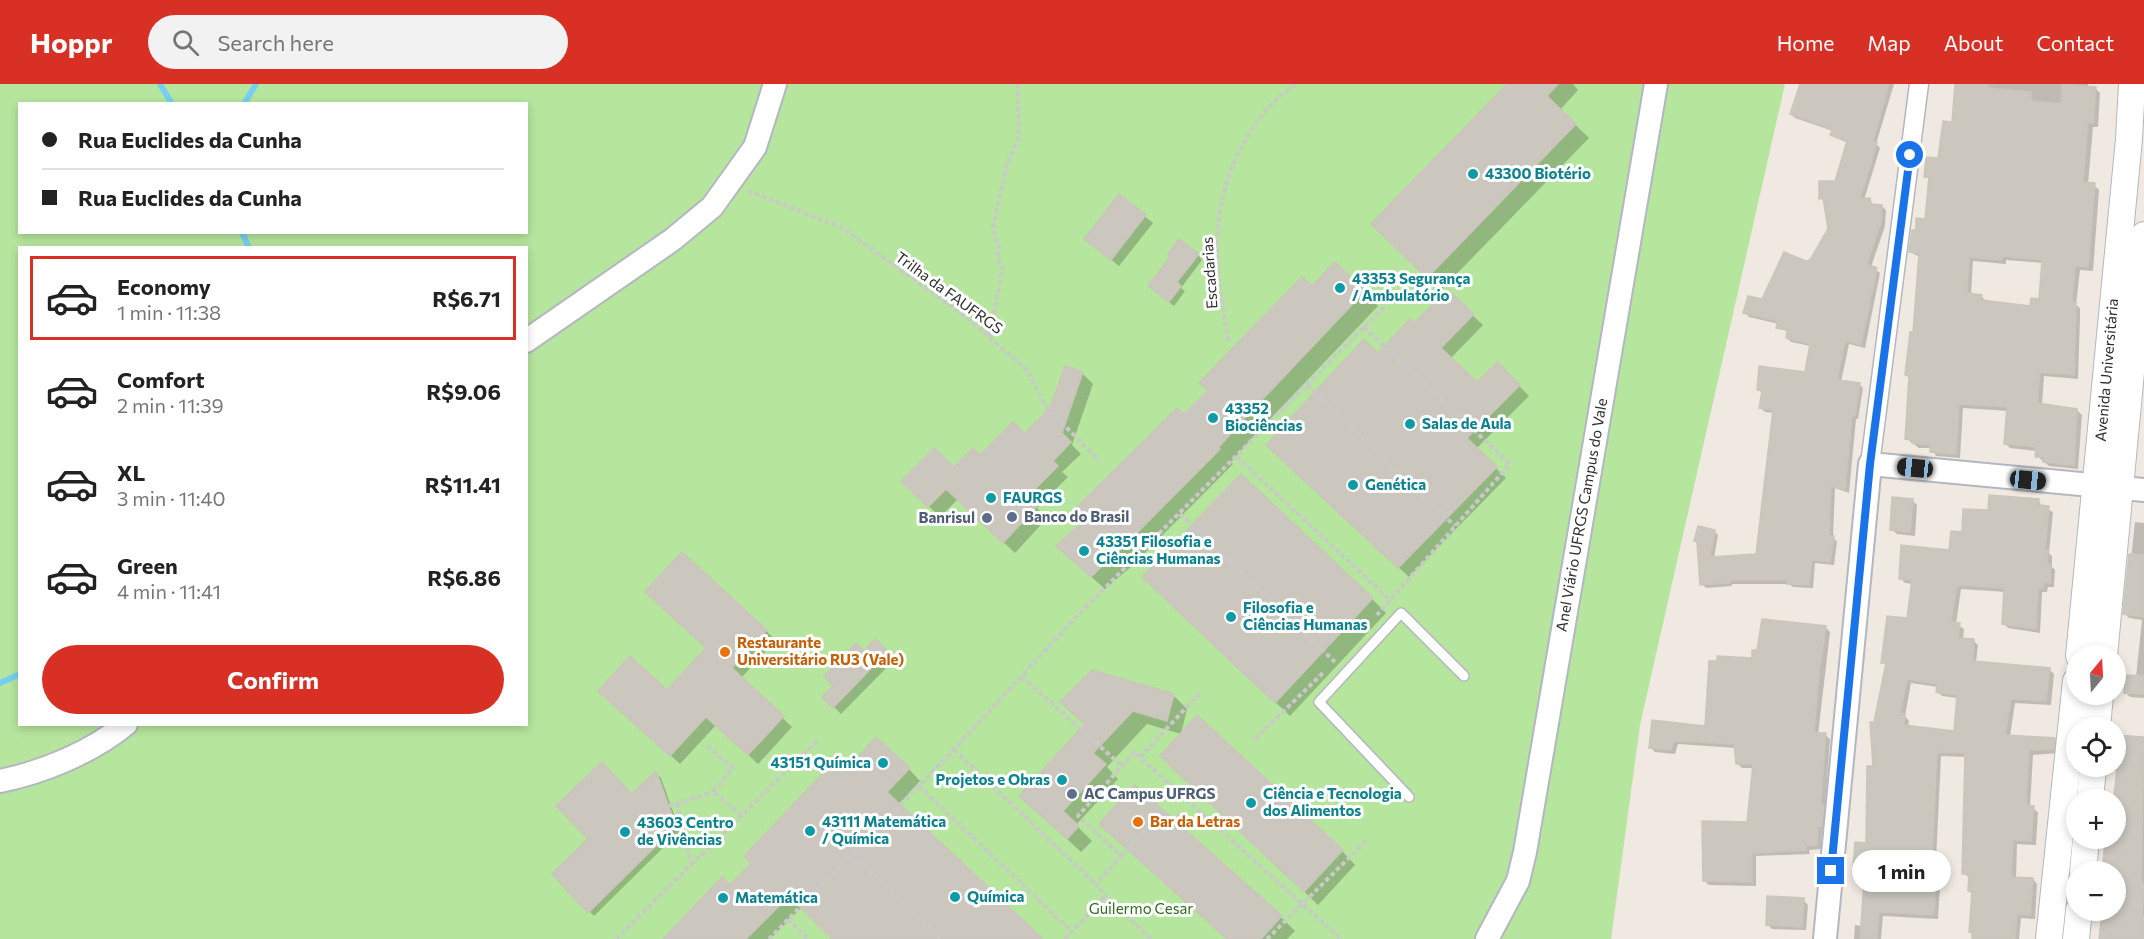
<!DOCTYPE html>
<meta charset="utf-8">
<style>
:root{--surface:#fff;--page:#f2f2f2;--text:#222;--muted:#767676;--line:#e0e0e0;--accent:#d93025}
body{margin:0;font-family:Commissioner,sans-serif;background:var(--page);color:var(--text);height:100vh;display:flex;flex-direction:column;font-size:22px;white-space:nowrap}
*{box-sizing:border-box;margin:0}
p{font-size:20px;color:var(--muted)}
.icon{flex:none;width:33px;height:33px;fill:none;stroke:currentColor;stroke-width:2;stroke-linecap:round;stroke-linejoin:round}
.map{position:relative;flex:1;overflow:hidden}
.side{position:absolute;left:18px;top:162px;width:510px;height:480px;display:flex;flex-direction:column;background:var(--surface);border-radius:0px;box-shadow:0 3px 9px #0003}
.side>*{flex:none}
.banner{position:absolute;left:18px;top:18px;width:510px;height:132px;border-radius:0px;box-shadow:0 3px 9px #0003;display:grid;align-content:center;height:132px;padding:0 24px;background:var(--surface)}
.needle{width:39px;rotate:18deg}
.buttons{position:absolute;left:2066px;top:561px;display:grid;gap:12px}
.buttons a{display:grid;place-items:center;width:60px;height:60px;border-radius:50%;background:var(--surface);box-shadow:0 3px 9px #0003;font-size:30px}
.end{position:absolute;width:27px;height:27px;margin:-14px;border:8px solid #1a73e8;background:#fff;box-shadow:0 0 0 3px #fff}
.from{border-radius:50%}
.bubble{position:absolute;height:42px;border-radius:21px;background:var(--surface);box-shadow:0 3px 9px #0003;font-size:20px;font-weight:700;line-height:42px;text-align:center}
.car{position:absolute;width:18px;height:36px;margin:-18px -9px;border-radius:8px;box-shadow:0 0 4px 2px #0007;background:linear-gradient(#222 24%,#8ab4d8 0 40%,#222 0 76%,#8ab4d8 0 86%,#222 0)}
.banner b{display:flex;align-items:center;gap:21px;height:57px;font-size:22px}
.banner b+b{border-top:2px solid var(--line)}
.banner i{width:15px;height:15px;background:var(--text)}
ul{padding:10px 0 0;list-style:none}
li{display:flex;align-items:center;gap:18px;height:84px;margin:0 12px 9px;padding:0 12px;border:3px solid transparent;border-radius:0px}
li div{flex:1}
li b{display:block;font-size:22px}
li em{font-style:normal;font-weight:700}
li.on{border-color:var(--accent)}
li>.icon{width:54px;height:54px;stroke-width:1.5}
.cta{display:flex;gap:12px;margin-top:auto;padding:12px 24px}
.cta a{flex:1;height:69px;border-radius:36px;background:var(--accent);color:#fff;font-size:24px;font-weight:700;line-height:69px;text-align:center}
header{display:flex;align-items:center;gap:36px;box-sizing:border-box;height:84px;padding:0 30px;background:var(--accent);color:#fff}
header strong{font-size:28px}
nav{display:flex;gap:33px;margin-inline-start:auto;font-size:21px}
.search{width:420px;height:54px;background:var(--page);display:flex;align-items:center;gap:15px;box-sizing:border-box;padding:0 21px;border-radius:33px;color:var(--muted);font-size:22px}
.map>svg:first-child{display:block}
</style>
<header>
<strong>Hoppr</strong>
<div class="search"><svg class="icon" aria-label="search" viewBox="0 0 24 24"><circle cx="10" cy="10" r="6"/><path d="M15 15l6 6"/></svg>Search here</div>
<nav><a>Home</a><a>Map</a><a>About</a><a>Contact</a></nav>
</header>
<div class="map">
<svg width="2144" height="855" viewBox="0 0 2144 855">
<rect width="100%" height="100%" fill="#efe9e1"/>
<!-- green -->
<path fill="#b6e59e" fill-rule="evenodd" d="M0 0H1785L1640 641 1611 855H0ZM20 20H526V148H20ZM20 164H526V640H20Z"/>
<!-- shadow -->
<g fill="#0003" fill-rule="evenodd">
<path d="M1510 0H1573L1578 6 1560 26 1589 54 1441 206 1386 154Z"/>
<path d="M1823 0H1894L1876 60 1880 64 1864 116 1869 115 1874 122H1882L1886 126 1885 142 1871 183 1880 189 1865 264 1849 260 1841 298 1859 300 1863 304 1858 335H1856L1849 409 1835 404 1833 453 1837 458 1834 481 1815 479 1813 504 1793 503 1789 500H1732V502L1706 504 1702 500 1714 447 1718 451 1714 474 1758 472 1774 329 1765 328 1761 324 1763 310 1758 305 1807 290 1811 262 1791 258 1787 254 1788 248 1778 243 1779 240 1749 233 1745 229 1763 217 1806 178 1811 177 1830 145 1825 118 1821 114 1836 98 1848 59 1836 54 1832 50 1833 47 1795 34 1791 30Z"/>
<path d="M1955 0H2088V4H2095L2100 9 2098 43H2093L2088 100 2094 101 2099 106 2093 187 2080 186 2076 221 2080 224V234L2078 295 2044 292 2042 321 2077 326 2082 331 2078 385 2049 382 2037 372V367L2010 364 2005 359 2008 327 1963 324 1960 374 1936 372 1932 364H1919L1907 355 1910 295 1906 291 1915 250 1920 173 1910 168 1917 136H1926L1930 97 1926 92 1939 75 1953 40ZM2006 176 2043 179 2041 216 2031 223 1986 217 1981 212 1971 211 1973 177 2006 180Z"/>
<path d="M1120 112 1153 139 1119 182 1094 162Z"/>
<path d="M1198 171 1202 176 1181 204 1185 207 1174 222 1154 207Z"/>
<path d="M1335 181 1378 222 1253 353 1231 378 1233 380 1132 482 1105 505 1072 476 1086 437 1184 333Z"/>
<path d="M1448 208 1483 241 1450 275 1477 301 1498 280 1529 312 1476 365 1506 394 1409 493 1279 371 1378 271 1414 241Z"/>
<path d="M1082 289 1093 300 1072 361 1081 370 1062 388 1068 393 1037 424 1047 434 1015 469 958 415 940 433 903 397 954 385 1025 352Z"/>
<path d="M1912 416 1917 421 1915 452 1897 450 1892 446Z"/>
<path d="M2038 416 2043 423 2053 428 2049 469 2052 472V483L2055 486 2054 503H2048L2047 508H2042L2040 549 2008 544 2004 539 2006 508 1961 505 1956 540 1964 545 1963 555 1973 556 1978 561 1976 578 2049 585 2054 590 2051 621 2015 619 2010 652 2054 655 2059 660 2058 669 2033 671 2030 723 2038 728 2036 761 2017 760 2016 795H2033L2037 800 2035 835 2021 834 2019 855H1972L1973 811 1969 807 1970 794 1963 789 1967 673 1941 672 1935 797 1940 802 1938 835 1883 832 1881 855H1854L1855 841 1862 842 1866 788 1859 787 1854 783 1868 760 1875 640 1887 582 1883 578 1909 536 1913 500 1905 499 1900 494 1950 467 1963 450 1989 428ZM1911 599 1938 603 1937 607 1942 612 1958 614 1956 649 1908 643 1909 637 1905 632Z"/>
<path d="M2135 438 2144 439V614L2130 613 2125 608 2136 593 2142 536 2129 534 2125 530Z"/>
<path d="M1158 506 1372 515 1386 529 1290 632Z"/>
<path d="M1825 543 1830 548 1818 651H1825L1830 655 1825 724 1828 727 1826 746 1822 745 1821 765 1809 766 1810 770 1756 772V802L1709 801 1704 797 1749 740 1754 684H1742L1738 680 1736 664 1678 660 1675 670 1655 668 1650 663 1707 644 1754 576Z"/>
<path d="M766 547 776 556 741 594 792 643 758 680 716 641 680 680 610 616 667 609Z"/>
<path d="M876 557 894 576 841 630 824 613Z"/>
<path d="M1173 611 1187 625 1181 650 1147 640 1107 683 1118 695 1076 741 1092 757 1081 768 1035 725 1086 641Z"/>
<path d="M2115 652 2144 655V855H2101L2103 826H2115L2112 761 2116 749 2118 688 2110 684 2115 682Z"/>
<path d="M909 685 920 697 898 721 1041 855H834L802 823 770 855H665L730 803 842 692Z"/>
<path d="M1176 686 1342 767 1355 781 1318 821Z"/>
<path d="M656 689 661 694 680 747 594 832 554 790Z"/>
<path d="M1135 703 1281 833 1295 847 1287 855H1228Z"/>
<path d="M1803 816 1808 821 1806 846 1772 845 1767 840Z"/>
</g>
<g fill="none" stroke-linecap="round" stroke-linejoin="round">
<!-- stream -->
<g stroke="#75cff0" stroke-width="6">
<path d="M160 0 172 20"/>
<path d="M244 20 256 0"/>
<path d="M242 148 249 164"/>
<path d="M0 599 20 590"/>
</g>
</g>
<!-- building -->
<g fill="#cbc7bf" stroke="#cbc5ba" stroke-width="1.5" fill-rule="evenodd">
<path d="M1507 0H1558L1547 12 1576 40 1427 194 1371 140Z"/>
<path d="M1800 0H1889L1873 57 1877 59 1860 115 1870 114 1871 120 1882 121 1881 138 1867 180 1877 184 1861 261 1845 257 1837 296 1860 299 1855 332H1852L1845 406 1831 402 1829 452H1834L1830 478 1812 476 1809 501 1787 500 1788 496H1729V499L1700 501 1697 458 1694 457 1698 442 1715 446 1710 473 1756 470 1773 326 1759 324 1762 307 1757 306 1759 282 1805 288 1810 260 1786 254 1787 246 1776 244 1778 237 1743 229 1748 212 1762 215 1784 168 1806 177 1810 176 1828 145 1823 114 1819 115V97H1835L1847 57 1830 51 1832 47 1829 44 1790 30Z"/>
<path d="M1955 0H1988V4L2031 8V17L2061 20 2062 0 2096 3 2093 39 2088 38 2083 98 2095 99 2088 183 2075 182 2072 218H2076V229L2074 291 2040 288 2037 319 2077 325 2074 381 2043 378V373H2035L2036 363 2004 360 2007 323 1959 320 1956 370 1930 368V361L1912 359 1913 356 1905 355 1909 292 1905 291 1910 248H1913L1919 169 1909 168 1912 146H1916V134L1925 135 1929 93H1924L1926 73 1938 74 1943 37 1952 38ZM2002 172 2042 176 2039 215 2031 214 2030 222 1981 216 1982 211 1967 209 1969 173 2001 176Z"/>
<path d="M1119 110 1146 131 1111 176 1084 155Z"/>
<path d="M1179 155 1199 170 1177 198 1181 202 1169 218 1148 202 1171 172 1168 170Z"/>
<path d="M1335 178 1365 207 1240 339 1219 363 1220 365 1117 469 1116 468 1091 493 1056 462 1084 437 1073 427 1177 324 1184 330 1208 306 1199 299 1302 193 1312 202Z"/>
<path d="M1448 206 1474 230 1441 264 1477 298 1498 278 1520 301 1467 354 1497 383 1398 484 1266 361 1364 255 1378 269 1410 235 1414 239Z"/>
<path d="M1065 282 1083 288 1062 349 1071 358 1053 377 1058 382 1027 413 1037 422 1003 459 946 405 928 423 901 397 934 364 954 383 973 364 980 371 1013 338 1025 349 1050 324Z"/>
<path d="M1241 390 1373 514 1275 619 1142 493Z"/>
<path d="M1989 411 2039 415 2038 421 2049 422 2045 466H2048L2047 480H2051L2050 499 2044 498 2043 504H2038L2036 545 2002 540 2004 504 1957 501 1951 538 1960 539 1958 554 1974 555 1973 577 2050 584 2046 617 2011 615 2005 651 2055 654 2054 665 2029 666 2026 721 2034 722 2031 757 2013 756 2011 793 2033 794 2030 831 2017 830 2015 855H1972V849L1969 848 1972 808 1968 807 1969 790H1962L1965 669 1937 668 1931 796H1936L1934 831 1879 828 1877 855H1860L1865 784 1853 783 1855 758 1866 759 1867 682H1873L1870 638H1874L1886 579H1881L1887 532 1907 534 1912 496 1899 495 1901 461 1949 466 1951 447 1962 448 1963 425 1988 426ZM1907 595 1937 600 1936 608 1957 611 1954 647 1904 641 1905 630 1900 629Z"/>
<path d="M1892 413 1913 415 1910 448 1890 446Z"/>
<path d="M682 468 767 546 732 584 784 632 748 671 706 633 670 672 598 607 630 572 667 606 706 564 645 508Z"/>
<path d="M2129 470 2144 471V533L2123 530Z"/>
<path d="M1762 535 1826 542 1819 589 1814 649H1826L1822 700 1821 721 1824 722 1822 742H1818L1817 761 1806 762V766L1752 769V798L1703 797 1702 737 1747 738 1753 680H1736L1734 660 1674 657 1671 666 1649 664 1652 636 1705 642 1709 577H1717V572L1752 574V566H1757Z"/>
<path d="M875 555 888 567 833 624 822 613 833 602 824 592 856 559 864 567Z"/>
<path d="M1092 586 1174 610 1167 637 1133 627 1093 669 1106 680 1063 727 1079 742 1067 755 1019 712 1085 640 1060 618Z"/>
<path d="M2125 591 2144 592V610L2124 609Z"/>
<path d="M1197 631 1343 766 1304 808 1160 672Z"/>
<path d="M2115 651 2144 653 2141 799H2144L2142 832 2144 833V855H2099L2102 829 2115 830V788H2102L2105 759H2111V754H2115L2117 711H2114L2117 685Z"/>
<path d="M876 653 910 684 887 708 1043 855H832L789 812 746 855H663L722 793 730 801 751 779 744 772 832 680 842 690Z"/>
<path d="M602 678 632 710 656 687 676 742 588 829 552 790 588 755 556 722Z"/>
<path d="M1135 701 1282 832 1261 855H1227L1099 740Z"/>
<path d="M1767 812 1804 814 1802 843 1766 841Z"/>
</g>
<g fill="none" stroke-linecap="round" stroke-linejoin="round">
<!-- service casing -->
<g stroke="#b4b7c1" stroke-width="12">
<path id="service" d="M1409 713 1319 618 1401 529 1464 592"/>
</g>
<!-- minor casing -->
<g stroke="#b4b7c1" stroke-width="21">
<path id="minor" d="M1870 380 1919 0"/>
</g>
<!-- tertiary casing -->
<g stroke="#b4b7c1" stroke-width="26">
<g id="tertiary">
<path d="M526 257 672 156 712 123 755 63 775 0"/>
<path d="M0 697C44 688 92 668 126 640"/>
<path d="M1487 855 1518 797 1525 768 1656 0"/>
<path d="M1825 855 1870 380 2144 406"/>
</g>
</g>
<!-- secondary casing -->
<g stroke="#b4b7c1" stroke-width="28">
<g id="secondary">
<path d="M2079 572 2129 55 2132 0"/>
<path d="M2104 572 2144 151"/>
<path d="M2097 644 2100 610"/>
<path d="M2090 716 2093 682"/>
<path d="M2083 788 2086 754"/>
<path d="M2049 855 2076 597"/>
<path d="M2076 855 2079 826"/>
</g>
</g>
<!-- path -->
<g stroke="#c9c9c9" stroke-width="4" stroke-dasharray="4.5 3" stroke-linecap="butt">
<path d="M748 107 841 143 968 235 1026 285 1047 324 1100 377"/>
<path d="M1364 243 1510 380 1377 531"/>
<path d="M989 252 1003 184 997 173 999 166 993 143 1007 81 1019 53 1018 0"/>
<path d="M1228 257C1224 225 1216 192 1217 160 1218 99 1245 35 1296 0"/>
<path d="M1307 301 1455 442"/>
<path d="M1237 373 1390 516"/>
<path d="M1180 430 1335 578"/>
<path d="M1022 593 1122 682"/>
<path d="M1255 655 1325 587"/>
<path d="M707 662 733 684 713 708 740 730"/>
<path d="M954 666 1096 800"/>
<path d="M1140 673 1201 608"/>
<path d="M919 702 1072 848"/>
<path d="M677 719 691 779"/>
<path d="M669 722 713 708"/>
<path d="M852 770 940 855"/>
<path d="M1121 772 1148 742 1160 752 1178 731 1194 745 1205 733"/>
<path d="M788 835 808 855"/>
<path d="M616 855 819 655"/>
<path d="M769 855 943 677 1079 530 1386 221"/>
<path d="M1065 855 1105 812"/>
<path d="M1151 855 1105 812 1096 800 1121 772 1078 732 1134 668 1341 855"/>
<path d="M1267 855 1368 755"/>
</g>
<!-- service -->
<use href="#service" stroke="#fff" stroke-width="9"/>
<!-- minor -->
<use href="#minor" stroke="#fff" stroke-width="18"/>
<!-- tertiary -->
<use href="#tertiary" stroke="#fff" stroke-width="22"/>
<!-- secondary -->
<use href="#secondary" stroke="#fff" stroke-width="26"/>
</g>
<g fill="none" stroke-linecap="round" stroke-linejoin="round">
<!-- route -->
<path stroke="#1a73e8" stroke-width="8" d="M1831 787 1870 380 1910 71"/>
</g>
<!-- markers -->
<g fill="#0f9aa8" stroke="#fff" stroke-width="2">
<circle cx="1473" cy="90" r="6"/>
<circle cx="1340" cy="204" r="6"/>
<circle cx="1213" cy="334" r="6"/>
<circle cx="1410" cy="340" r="6"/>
<circle cx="1353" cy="401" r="6"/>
<circle cx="991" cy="414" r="6"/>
<circle cx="1084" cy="467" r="6"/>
<circle cx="1231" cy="533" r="6"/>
<circle cx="883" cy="679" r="6"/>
<circle cx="1062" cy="696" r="6"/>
<circle cx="1251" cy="719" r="6"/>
<circle cx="810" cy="747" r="6"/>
<circle cx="625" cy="748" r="6"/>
<circle cx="955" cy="813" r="6"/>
<circle cx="723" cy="814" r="6"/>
</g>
<g fill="#5c6f8a" stroke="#fff" stroke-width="2">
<circle cx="1012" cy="433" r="6"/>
<circle cx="987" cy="434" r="6"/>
<circle cx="1072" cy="710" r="6"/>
</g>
<g fill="#e8710a" stroke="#fff" stroke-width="2">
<circle cx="725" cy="568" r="6"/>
<circle cx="1138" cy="738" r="6"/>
</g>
<g text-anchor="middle" stroke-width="6" stroke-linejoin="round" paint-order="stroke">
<!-- culture labels -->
<g font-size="15" font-weight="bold" fill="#0d838f" stroke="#fff" text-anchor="start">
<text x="1485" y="95">43300 Biotério</text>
<text x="1352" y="200">43353 Segurança<tspan x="1352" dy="17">/ Ambulatório</tspan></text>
<text x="1225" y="330">43352<tspan x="1225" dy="17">Biociências</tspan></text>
<text x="1422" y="345">Salas de Aula</text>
<text x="1365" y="406">Genética</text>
<text x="1003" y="419">FAURGS</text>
<text x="1096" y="463">43351 Filosofia e<tspan x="1096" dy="17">Ciências Humanas</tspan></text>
<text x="1243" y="529">Filosofia e<tspan x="1243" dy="17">Ciências Humanas</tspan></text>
<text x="871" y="684" text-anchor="end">43151 Química</text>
<text x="1050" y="701" text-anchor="end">Projetos e Obras</text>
<text x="1263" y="715">Ciência e Tecnologia<tspan x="1263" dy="17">dos Alimentos</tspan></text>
<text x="822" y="743">43111 Matemática<tspan x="822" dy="17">/ Química</tspan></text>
<text x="637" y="744">43603 Centro<tspan x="637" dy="17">de Vivências</tspan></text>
<text x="967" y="818">Química</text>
<text x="735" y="819">Matemática</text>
</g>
<!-- street labels -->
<g font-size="15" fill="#2e2e2e" stroke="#fff">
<text transform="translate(1210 189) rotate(-94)" y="5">Escadarias</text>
<text transform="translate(949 209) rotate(36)" y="5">Trilha da FAUFRGS</text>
<text transform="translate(2107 286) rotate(-85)" y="5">Avenida Universitária</text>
<text transform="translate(1582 431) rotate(-80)" y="5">Anel Viário UFRGS Campus do Vale</text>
</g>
<!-- service labels -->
<g font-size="15" font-weight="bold" fill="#4e5e75" stroke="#fff" text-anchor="start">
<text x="1024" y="438">Banco do Brasil</text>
<text x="975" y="439" text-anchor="end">Banrisul</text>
<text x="1084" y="715">AC Campus UFRGS</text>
</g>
<!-- food labels -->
<g font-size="15" font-weight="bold" fill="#c56008" stroke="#fff" text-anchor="start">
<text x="737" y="564">Restaurante<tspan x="737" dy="17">Universitário RU3 (Vale)</tspan></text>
<text x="1150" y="743">Bar da Letras</text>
</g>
<!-- park labels -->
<g font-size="15" fill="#2c6e1b" stroke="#fff">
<text x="1141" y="830">Guilermo Cesar</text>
</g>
</g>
</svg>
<div class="buttons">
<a><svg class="needle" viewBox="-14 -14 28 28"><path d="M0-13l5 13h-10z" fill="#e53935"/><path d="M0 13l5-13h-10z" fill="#767676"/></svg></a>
<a><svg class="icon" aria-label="locate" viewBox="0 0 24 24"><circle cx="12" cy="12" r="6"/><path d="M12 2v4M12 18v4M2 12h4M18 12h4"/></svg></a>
<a>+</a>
<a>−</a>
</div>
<i class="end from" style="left:1910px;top:71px"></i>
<i class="end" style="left:1831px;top:787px"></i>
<div class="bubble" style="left:1852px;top:766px;width:99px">1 min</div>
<i class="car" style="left:1915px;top:384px;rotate:276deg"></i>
<i class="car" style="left:2028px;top:396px;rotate:96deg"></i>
<div class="banner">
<b><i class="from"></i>Rua Euclides da Cunha</b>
<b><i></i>Rua Euclides da Cunha</b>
</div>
<section class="side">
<ul>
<li class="on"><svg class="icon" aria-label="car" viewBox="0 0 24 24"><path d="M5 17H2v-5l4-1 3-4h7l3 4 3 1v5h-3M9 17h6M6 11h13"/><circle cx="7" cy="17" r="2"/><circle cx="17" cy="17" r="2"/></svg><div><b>Economy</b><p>1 min · 11:38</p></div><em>R$6.71</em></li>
<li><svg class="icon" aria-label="car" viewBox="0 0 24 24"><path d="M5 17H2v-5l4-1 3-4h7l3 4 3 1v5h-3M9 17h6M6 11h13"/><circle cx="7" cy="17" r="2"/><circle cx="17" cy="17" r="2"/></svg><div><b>Comfort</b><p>2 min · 11:39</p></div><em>R$9.06</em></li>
<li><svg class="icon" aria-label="car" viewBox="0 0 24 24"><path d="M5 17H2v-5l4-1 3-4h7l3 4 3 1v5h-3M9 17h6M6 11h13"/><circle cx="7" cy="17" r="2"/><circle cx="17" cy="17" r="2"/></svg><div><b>XL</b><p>3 min · 11:40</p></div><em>R$11.41</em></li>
<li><svg class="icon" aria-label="car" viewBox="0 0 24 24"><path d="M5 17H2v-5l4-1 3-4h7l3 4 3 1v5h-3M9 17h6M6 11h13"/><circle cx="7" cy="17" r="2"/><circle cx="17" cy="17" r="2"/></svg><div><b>Green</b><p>4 min · 11:41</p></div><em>R$6.86</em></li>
</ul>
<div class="cta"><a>Confirm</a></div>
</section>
</div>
